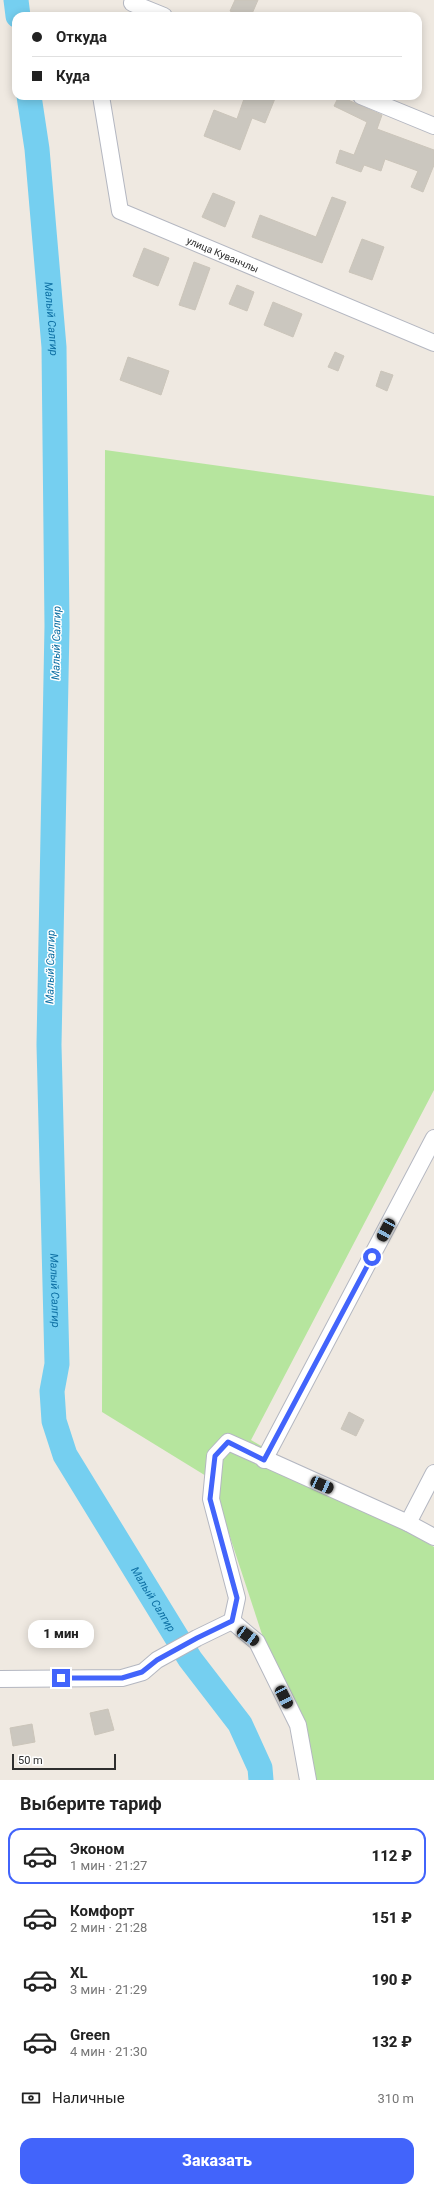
<!DOCTYPE html>
<html lang="ru">
<meta charset="utf-8">
<style>
:root{--surface:#fff;--page:#f6f6f6;--text:#222;--muted:#767676;--line:#e0e0e0;--accent:#4264fb}
body{margin:0;font-family:Roboto,sans-serif;background:var(--page);color:var(--text);height:100vh;display:flex;flex-direction:column;font-size:15px;white-space:nowrap}
*{box-sizing:border-box;margin:0}
p{font-size:13px;color:var(--muted)}
.icon{flex:none;width:22px;height:22px;fill:none;stroke:currentColor;stroke-width:2;stroke-linecap:round;stroke-linejoin:round}
.map{position:relative;height:1780px;overflow:hidden}
.panel{display:flex;flex-direction:column;background:var(--surface);flex:1}
.panel>*{flex:none}
.top-card{position:absolute;left:12px;top:12px;width:410px;height:88px;border-radius:12px;box-shadow:0 2px 10px #0003;display:grid;align-content:center;height:88px;padding:0 20px;background:var(--surface)}
.scale{position:absolute;left:12px;bottom:10px;width:104px;box-sizing:border-box;padding-left:4px;border:2px solid #2e2e2e;border-top:0;font-size:11px;line-height:14px;white-space:nowrap;color:#2e2e2e;-webkit-text-stroke:3px #fff;paint-order:stroke}
.end{position:absolute;width:18px;height:18px;margin:-9px;border:5px solid #4264fb;background:#fff;box-shadow:0 0 0 2px #fff}
.from{border-radius:50%}
.bubble{position:absolute;height:28px;border-radius:12px;background:var(--surface);box-shadow:0 2px 10px #0003;font-size:13px;font-weight:800;line-height:28px;text-align:center}
.car{position:absolute;width:12px;height:24px;margin:-12px -6px;border-radius:5px;box-shadow:0 0 3px 1px #0007;background:linear-gradient(#222 24%,#8ab4d8 0 40%,#222 0 76%,#8ab4d8 0 86%,#222 0)}
.top-card b{display:flex;align-items:center;gap:14px;height:38px;font-size:15px}
.top-card b+b{border-top:1px solid var(--line)}
.top-card i{width:10px;height:10px;background:var(--text)}
ul{padding:0;list-style:none}
li{display:flex;align-items:center;gap:12px;height:56px;margin:0 8px 6px;padding:0 12px;border:2px solid transparent;border-radius:12px}
li div{flex:1}
li b{display:block;font-size:15px}
li em{font-style:normal;font-weight:800}
li.active{border-color:var(--accent)}
li>.icon{width:36px;height:36px;stroke-width:1.5}
h2{padding:0 20px;font-size:18px;line-height:48px}
.pay{display:flex;align-items:center;gap:10px;height:44px;padding:0 20px;font-size:15px}
.pay p{margin-inline-start:auto}
.button{display:flex;gap:8px;margin-top:auto;padding:8px 20px}
.button a{flex:1;height:46px;border-radius:12px;background:var(--accent);color:#fff;font-size:16px;font-weight:800;line-height:46px;text-align:center}
.map>svg:first-child{display:block}
</style>
<div class="map">
<svg width="434" height="1780" viewBox="0 0 434 1780">
<rect width="100%" height="100%" fill="#efe9e1"/>
<!-- green -->
<path fill="#b6e59e" d="M105 450 434 496V1090L251 1440 434 1547V1780H304L300 1750 211 1479 102 1412Z"/>
<g fill="none" stroke-linecap="round" stroke-linejoin="round">
<!-- river -->
<g stroke="#75cff0" stroke-width="25">
<path d="M16 0 18 16"/>
<path id="s1" d="M29 96 37 149 54 347 57 626 49 1045 57 1364 52 1391 54 1421 65 1455 190 1659 240 1724 260 1768 261 1780"/>
</g>
</g>
<!-- building -->
<g fill="#cbc7bf" stroke="#cbc5ba">
<path d="M235 0H258L251 16H242L230 11Z"/>
<path d="M245 96H276L265 123 252 118 240 150 204 136 214 110 237 119Z"/>
<path d="M339 96 382 115 377 129 434 150V165L423 192 411 187 418 171 385 159 381 171 364 165 361 172 336 163 340 150 354 155 367 122 334 106Z"/>
<path d="M213 193 235 202 225 227 202 217Z"/>
<path d="M332 197 346 202 322 263 252 237 260 215 316 237Z"/>
<path d="M362 239 384 247 372 280 349 272Z"/>
<path d="M144 248 169 258 158 286 133 276Z"/>
<path d="M194 262 210 268 195 310 179 305Z"/>
<path d="M237 285 254 292 247 311 229 304Z"/>
<path d="M273 302 302 314 293 337 264 325Z"/>
<path d="M335 352 344 356 338 371 328 367Z"/>
<path d="M128 357 169 371 161 395 120 380Z"/>
<path d="M381 371 393 375 387 391 376 386Z"/>
<path d="M349 1412 364 1420 356 1436 341 1429Z"/>
<path d="M108 1709 114 1730 95 1735 90 1713Z"/>
<path d="M32 1724 35 1742 13 1746 10 1728Z"/>
</g>
<g fill="none" stroke-linecap="round" stroke-linejoin="round">
<!-- minor casing -->
<g stroke="#b4b7c1" stroke-width="18">
<g id="minor">
<path d="M132 3 164 16"/>
<path id="s2" d="M101 96 120 211 434 343"/>
<path d="M361 96 434 126"/>
<path d="M264 1460 434 1138"/>
<path d="M408 1523 434 1473"/>
<path d="M232 1621 237 1598 211 1499 215 1456 228 1442 408 1523 434 1537"/>
<path d="M232 1621 257 1642 298 1725 308 1780"/>
<path d="M0 1679 122 1678 143 1672 157 1660 197 1638 232 1621"/>
</g>
</g>
<!-- minor -->
<use href="#minor" stroke="#fff" stroke-width="16"/>
</g>
<g fill="none" stroke-linecap="round" stroke-linejoin="round">
<!-- route -->
<path stroke="#4264fb" stroke-width="5" d="M61 1678H122L142 1672 157 1660 197 1638 232 1621 237 1598 210 1499 215 1456 228 1442 264 1460 372 1257"/>
</g>
<g text-anchor="middle" stroke-width="3" stroke-linejoin="round" paint-order="stroke">
<!-- street labels -->
<g font-size="10" fill="#2e2e2e" stroke="#fff">
<text dy="4" stroke="none"><textPath href="#s2" startOffset="228">улица Куванчлы</textPath></text>
</g>
<!-- water labels -->
<g font-size="11" font-style="italic" fill="#0d6fa3" stroke="#fff">
<text dy="4" stroke="none"><textPath href="#s1" startOffset="224">Малый Салгир</textPath></text>
<text transform="translate(56 643) rotate(-89)" y="4">Малый Салгир</text>
<text transform="translate(50 967) rotate(-89)" y="4">Малый Салгир</text>
<text dy="4" stroke="none"><textPath href="#s1" startOffset="1196">Малый Салгир</textPath></text>
<text dy="4" stroke="none"><textPath href="#s1" startOffset="1532">Малый Салгир</textPath></text>
</g>
</g>
</svg>
<div class="scale">50 m</div>
<i class="end from" style="left:372px;top:1257px"></i>
<i class="end" style="left:61px;top:1678px"></i>
<div class="bubble" style="left:28px;top:1620px;width:66px">1 мин</div>
<i class="car" style="left:386px;top:1230px;rotate:208deg"></i>
<i class="car" style="left:322px;top:1485px;rotate:114deg"></i>
<i class="car" style="left:248px;top:1636px;rotate:126deg"></i>
<i class="car" style="left:284px;top:1697px;rotate:153deg"></i>
<div class="top-card">
<b><i class="from"></i>Откуда</b>
<b><i></i>Куда</b>
</div>
</div>
<section class="panel">
<h2>Выберите тариф</h2>
<ul>
<li class="active"><svg class="icon" aria-label="car" viewBox="0 0 24 24"><path d="M5 17H2v-5l4-1 3-4h7l3 4 3 1v5h-3M9 17h6M6 11h13"/><circle cx="7" cy="17" r="2"/><circle cx="17" cy="17" r="2"/></svg><div><b>Эконом</b><p>1 мин · 21:27</p></div><em>112 ₽</em></li>
<li><svg class="icon" aria-label="car" viewBox="0 0 24 24"><path d="M5 17H2v-5l4-1 3-4h7l3 4 3 1v5h-3M9 17h6M6 11h13"/><circle cx="7" cy="17" r="2"/><circle cx="17" cy="17" r="2"/></svg><div><b>Комфорт</b><p>2 мин · 21:28</p></div><em>151 ₽</em></li>
<li><svg class="icon" aria-label="car" viewBox="0 0 24 24"><path d="M5 17H2v-5l4-1 3-4h7l3 4 3 1v5h-3M9 17h6M6 11h13"/><circle cx="7" cy="17" r="2"/><circle cx="17" cy="17" r="2"/></svg><div><b>XL</b><p>3 мин · 21:29</p></div><em>190 ₽</em></li>
<li><svg class="icon" aria-label="car" viewBox="0 0 24 24"><path d="M5 17H2v-5l4-1 3-4h7l3 4 3 1v5h-3M9 17h6M6 11h13"/><circle cx="7" cy="17" r="2"/><circle cx="17" cy="17" r="2"/></svg><div><b>Green</b><p>4 мин · 21:30</p></div><em>132 ₽</em></li>
</ul>
<div class="pay"><svg class="icon" aria-label="cash" viewBox="0 0 24 24"><path d="M3 7h18v10H3z"/><circle cx="12" cy="12" r="2"/></svg>Наличные<p>310 m</p></div>
<div class="button"><a>Заказать</a></div>
</section>
